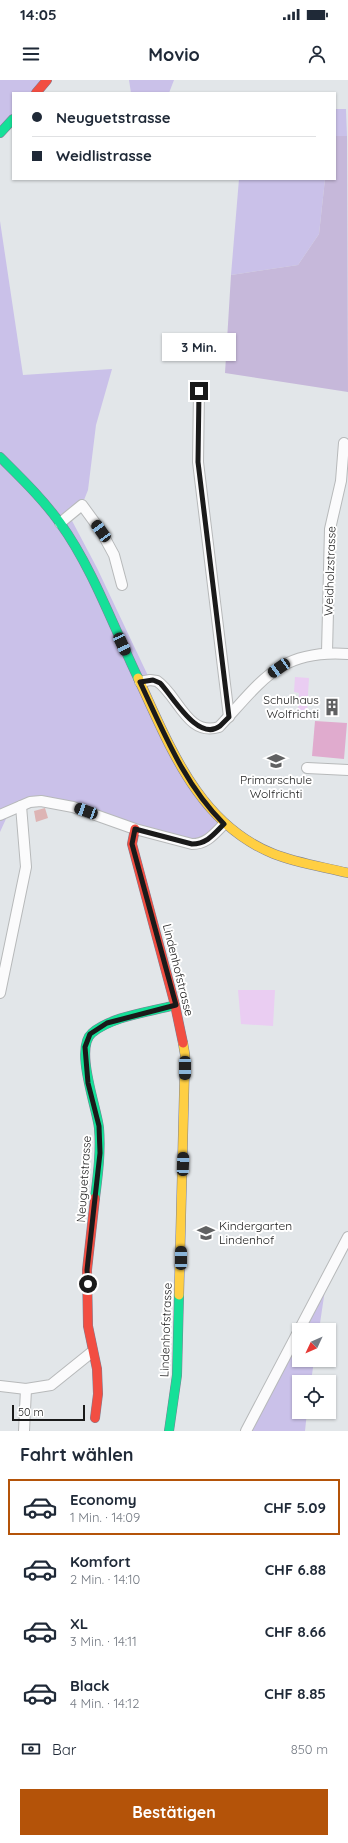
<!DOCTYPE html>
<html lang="de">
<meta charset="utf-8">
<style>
:root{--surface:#fff;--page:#f6f6f7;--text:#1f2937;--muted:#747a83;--line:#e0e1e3;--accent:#b45309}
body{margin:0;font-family:Quicksand,sans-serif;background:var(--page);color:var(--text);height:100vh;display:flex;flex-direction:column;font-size:15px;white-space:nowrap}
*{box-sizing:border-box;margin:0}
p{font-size:13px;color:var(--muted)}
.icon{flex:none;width:22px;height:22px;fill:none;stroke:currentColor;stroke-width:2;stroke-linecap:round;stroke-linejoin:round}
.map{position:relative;height:1351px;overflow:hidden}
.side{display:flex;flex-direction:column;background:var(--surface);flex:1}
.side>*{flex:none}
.banner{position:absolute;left:12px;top:12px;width:324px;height:88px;border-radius:0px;box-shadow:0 1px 3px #0004;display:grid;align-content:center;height:88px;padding:0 20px;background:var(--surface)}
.needle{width:26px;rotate:226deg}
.buttons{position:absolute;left:292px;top:1243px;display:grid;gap:8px}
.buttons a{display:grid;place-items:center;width:44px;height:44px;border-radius:0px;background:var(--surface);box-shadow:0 1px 3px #0004;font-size:20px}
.scale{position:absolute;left:12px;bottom:10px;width:73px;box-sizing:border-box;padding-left:4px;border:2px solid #1a1a1a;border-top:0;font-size:11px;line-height:14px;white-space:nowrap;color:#1a1a1a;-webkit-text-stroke:3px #fff;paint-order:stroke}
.end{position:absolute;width:18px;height:18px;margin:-9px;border:5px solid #1a1a1a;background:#fff;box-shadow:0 0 0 2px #fff}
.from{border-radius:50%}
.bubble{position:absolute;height:28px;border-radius:0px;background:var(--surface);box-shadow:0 1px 3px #0004;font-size:13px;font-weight:700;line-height:28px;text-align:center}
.car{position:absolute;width:12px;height:24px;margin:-12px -6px;border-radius:5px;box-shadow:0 0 3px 1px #0007;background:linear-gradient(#222 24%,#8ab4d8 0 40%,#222 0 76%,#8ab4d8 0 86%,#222 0)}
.banner b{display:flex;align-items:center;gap:14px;height:38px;font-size:15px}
.banner b+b{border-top:1px solid var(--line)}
.banner i{width:10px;height:10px;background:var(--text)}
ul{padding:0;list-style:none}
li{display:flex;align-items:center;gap:12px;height:56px;margin:0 8px 6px;padding:0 12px;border:2px solid transparent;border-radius:0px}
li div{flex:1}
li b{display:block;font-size:15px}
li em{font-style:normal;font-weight:700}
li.active{border-color:var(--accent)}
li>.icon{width:36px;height:36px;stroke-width:1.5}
h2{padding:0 20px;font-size:18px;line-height:48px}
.pay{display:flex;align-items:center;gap:10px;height:44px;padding:0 20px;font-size:15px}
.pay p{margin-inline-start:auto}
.action{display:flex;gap:8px;margin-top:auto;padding:8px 20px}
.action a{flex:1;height:46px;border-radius:0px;background:var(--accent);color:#fff;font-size:16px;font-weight:700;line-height:46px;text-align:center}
.status{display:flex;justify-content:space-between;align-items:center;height:28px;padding:0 20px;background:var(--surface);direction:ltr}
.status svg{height:11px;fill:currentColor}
header{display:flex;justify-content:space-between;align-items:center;height:52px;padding:0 20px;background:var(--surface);font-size:18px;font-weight:700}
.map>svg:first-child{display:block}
</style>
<div class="status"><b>14:05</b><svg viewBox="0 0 49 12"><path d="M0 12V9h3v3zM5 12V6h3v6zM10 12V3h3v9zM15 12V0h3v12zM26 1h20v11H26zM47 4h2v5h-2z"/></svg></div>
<header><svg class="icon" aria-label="menu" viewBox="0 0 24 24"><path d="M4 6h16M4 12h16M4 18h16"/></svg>Movio<svg class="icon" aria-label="person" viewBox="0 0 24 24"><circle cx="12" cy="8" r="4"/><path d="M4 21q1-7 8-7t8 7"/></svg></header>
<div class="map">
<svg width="348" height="1351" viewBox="0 0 348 1351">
<rect width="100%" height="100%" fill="#e2e6e9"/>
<!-- grass -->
<g fill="#cac1e9">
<path d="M0 0H47L36 13H13V39L0 53Z"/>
<path d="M129 0H174L169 13H131Z"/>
<path d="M335 29H346L347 56H335Z"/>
<path d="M239 99H325L319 154 298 185 231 195Z"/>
<path d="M0 141 23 295 112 289 96 345 88 410 82 425 70 437 97 488 150 600 140 602 183 692 224 744 201 764 41 721 10 730 0 752Z"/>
<path d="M327 1196 319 1250H299V1280H314L311 1302H299V1332H307L305 1351H246Z"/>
</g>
<!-- forest -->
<path fill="#c6b8da" d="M335 56H347L348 312 225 293 231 195 298 185 319 154 325 99H335Z"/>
<!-- park -->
<g fill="#eacdf2">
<path d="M295 597 309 598 307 630H298L299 613 294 612Z"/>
<path d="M238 910H275L273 946 241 944Z"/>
</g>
<!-- pitch -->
<path fill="#e0abce" d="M315 641 347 643 344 679 312 676Z"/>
<!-- water -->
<path fill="#ddb4b4" d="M45 728 48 738 36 742 34 731Z"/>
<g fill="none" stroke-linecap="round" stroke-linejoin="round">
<!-- street casing -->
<g stroke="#b7b9ba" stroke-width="12">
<g id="street">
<path d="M199 311 198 382 229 637"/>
<path d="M60 443 82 425 101 451 114 475 122 505"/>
<path d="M327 572 330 449 341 401 344 363"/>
<path d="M140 602 150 600 157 601C178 615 187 657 219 647 262 601 279 569 348 574"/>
<path d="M307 688 348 690"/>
<path d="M0 735 30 722 41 721 73 727 135 749 192 764C207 764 214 754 224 744"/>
<path d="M0 913 26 787 21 726"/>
<path d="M0 1306 26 1309 51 1305 92 1272"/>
<path d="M24 1351 26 1309"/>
<path d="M246 1351 348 1157"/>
</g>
</g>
<!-- fast casing -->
<g stroke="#7b7f93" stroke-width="10">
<g id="fast">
<path d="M0 53 13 39"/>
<path d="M0 377C21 398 42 418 60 443 92 487 114 548 138 598"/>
<path d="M95 1118C98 1094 101 1071 99 1048 97 1028 74 968 92 953 112 936 150 932 175 925"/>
<path d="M169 1351 177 1295 179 1215"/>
</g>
</g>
<!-- slow casing -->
<g stroke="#7b7f93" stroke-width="10">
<g id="slow">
<path d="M138 598C170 666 198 744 274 774 297 783 324 787 348 793"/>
<path d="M179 1215 185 975 183 963"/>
</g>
</g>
<!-- jam casing -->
<g stroke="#7b7f93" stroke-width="10">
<g id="jam">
<path d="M36 13 47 0"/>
<path d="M135 749 132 764 175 925 183 963"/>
<path d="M95 1338 98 1314 97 1289 88 1246 87 1190 95 1118"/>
</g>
</g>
<!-- street -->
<use href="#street" stroke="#fbfbfc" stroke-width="10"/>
<!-- fast -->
<use href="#fast" stroke="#16e098" stroke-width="9"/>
<!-- slow -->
<use href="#slow" stroke="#ffcf43" stroke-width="9"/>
<!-- jam -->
<use href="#jam" stroke="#f24e42" stroke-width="9"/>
</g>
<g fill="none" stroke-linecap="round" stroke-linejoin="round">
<!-- route -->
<path stroke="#1a1a1a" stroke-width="5" d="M88 1204 87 1190 100 1073 99 1046 88 1003 85 967 90 954 107 943 176 925 132 764 135 749 192 764C207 764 214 754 224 744 184 704 164 653 140 602L153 600 160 603C172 615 198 663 220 646 223 643 226 640 229 637L198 382 199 311"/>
</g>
<!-- icons -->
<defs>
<g id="building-bare" transform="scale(1.38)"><path d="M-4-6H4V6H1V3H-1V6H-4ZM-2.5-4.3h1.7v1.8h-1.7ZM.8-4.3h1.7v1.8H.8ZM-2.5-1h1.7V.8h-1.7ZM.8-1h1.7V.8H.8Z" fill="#606162" stroke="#fff" stroke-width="2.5" paint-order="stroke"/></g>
<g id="school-bare" transform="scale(1.38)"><path d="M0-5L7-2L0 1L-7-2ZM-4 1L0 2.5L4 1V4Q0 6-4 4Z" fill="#606162" stroke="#fff" stroke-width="2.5" paint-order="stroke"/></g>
</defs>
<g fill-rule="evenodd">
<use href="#building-bare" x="332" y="627"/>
<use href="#school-bare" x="276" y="681"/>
<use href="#school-bare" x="206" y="1153"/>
</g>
<g text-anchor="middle" stroke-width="4" stroke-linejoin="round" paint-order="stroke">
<!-- street labels -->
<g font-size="12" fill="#1a1a1a" stroke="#fff">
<text transform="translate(330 491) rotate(-88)" y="4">Weidholzstrasse</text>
<text transform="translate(178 890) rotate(76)" y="4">Lindenhofstrasse</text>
<text transform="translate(84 1099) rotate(-86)" y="4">Neuguetstrasse</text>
<text transform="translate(166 1250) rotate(-88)" y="4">Lindenhofstrasse</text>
</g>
<!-- poi labels -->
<g font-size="12" fill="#1a1a1a" stroke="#fff" text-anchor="end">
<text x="319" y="624">Schulhaus<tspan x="319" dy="14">Wolfrichti</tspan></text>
<text x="276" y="704" text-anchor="middle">Primarschule<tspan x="276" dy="14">Wolfrichti</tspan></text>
<text x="219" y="1150" text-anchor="start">Kindergarten<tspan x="219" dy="14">Lindenhof</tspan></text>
</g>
</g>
</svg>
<div class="buttons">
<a><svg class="needle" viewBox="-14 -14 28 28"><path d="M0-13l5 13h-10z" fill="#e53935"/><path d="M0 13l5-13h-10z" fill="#747a83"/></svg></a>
<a><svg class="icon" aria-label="locate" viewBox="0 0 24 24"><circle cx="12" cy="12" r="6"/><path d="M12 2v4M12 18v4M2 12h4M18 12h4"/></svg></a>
</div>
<div class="scale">50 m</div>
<i class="end from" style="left:88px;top:1204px"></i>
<i class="end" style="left:199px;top:311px"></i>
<div class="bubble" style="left:162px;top:253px;width:74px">3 Min.</div>
<i class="car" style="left:101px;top:451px;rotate:324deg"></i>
<i class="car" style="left:122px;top:564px;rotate:155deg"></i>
<i class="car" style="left:279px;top:588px;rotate:235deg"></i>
<i class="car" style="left:86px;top:731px;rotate:290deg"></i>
<i class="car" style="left:185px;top:988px;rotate:180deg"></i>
<i class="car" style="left:183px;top:1084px;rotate:2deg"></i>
<i class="car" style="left:181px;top:1178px;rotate:0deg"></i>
<div class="banner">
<b><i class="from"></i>Neuguetstrasse</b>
<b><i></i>Weidlistrasse</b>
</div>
</div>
<section class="side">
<h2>Fahrt wählen</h2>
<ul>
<li class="active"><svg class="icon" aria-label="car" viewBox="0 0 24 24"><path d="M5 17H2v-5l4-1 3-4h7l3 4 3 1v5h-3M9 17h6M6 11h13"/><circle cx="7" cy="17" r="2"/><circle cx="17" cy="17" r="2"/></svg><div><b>Economy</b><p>1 Min. · 14:09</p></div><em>CHF 5.09</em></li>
<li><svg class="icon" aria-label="car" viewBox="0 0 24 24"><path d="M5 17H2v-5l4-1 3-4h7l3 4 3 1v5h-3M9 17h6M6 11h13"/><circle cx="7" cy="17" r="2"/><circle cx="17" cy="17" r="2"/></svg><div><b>Komfort</b><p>2 Min. · 14:10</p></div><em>CHF 6.88</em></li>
<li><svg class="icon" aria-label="car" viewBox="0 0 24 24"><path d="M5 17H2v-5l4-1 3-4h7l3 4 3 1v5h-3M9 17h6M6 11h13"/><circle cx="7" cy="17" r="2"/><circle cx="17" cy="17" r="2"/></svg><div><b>XL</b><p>3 Min. · 14:11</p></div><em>CHF 8.66</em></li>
<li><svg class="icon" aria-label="car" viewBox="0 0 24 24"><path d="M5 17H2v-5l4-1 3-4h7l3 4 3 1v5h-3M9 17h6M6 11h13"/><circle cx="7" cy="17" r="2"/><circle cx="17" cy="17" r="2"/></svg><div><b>Black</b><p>4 Min. · 14:12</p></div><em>CHF 8.85</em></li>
</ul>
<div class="pay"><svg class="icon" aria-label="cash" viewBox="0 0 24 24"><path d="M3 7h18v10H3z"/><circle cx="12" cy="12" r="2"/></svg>Bar<p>850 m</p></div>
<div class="action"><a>Bestätigen</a></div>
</section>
